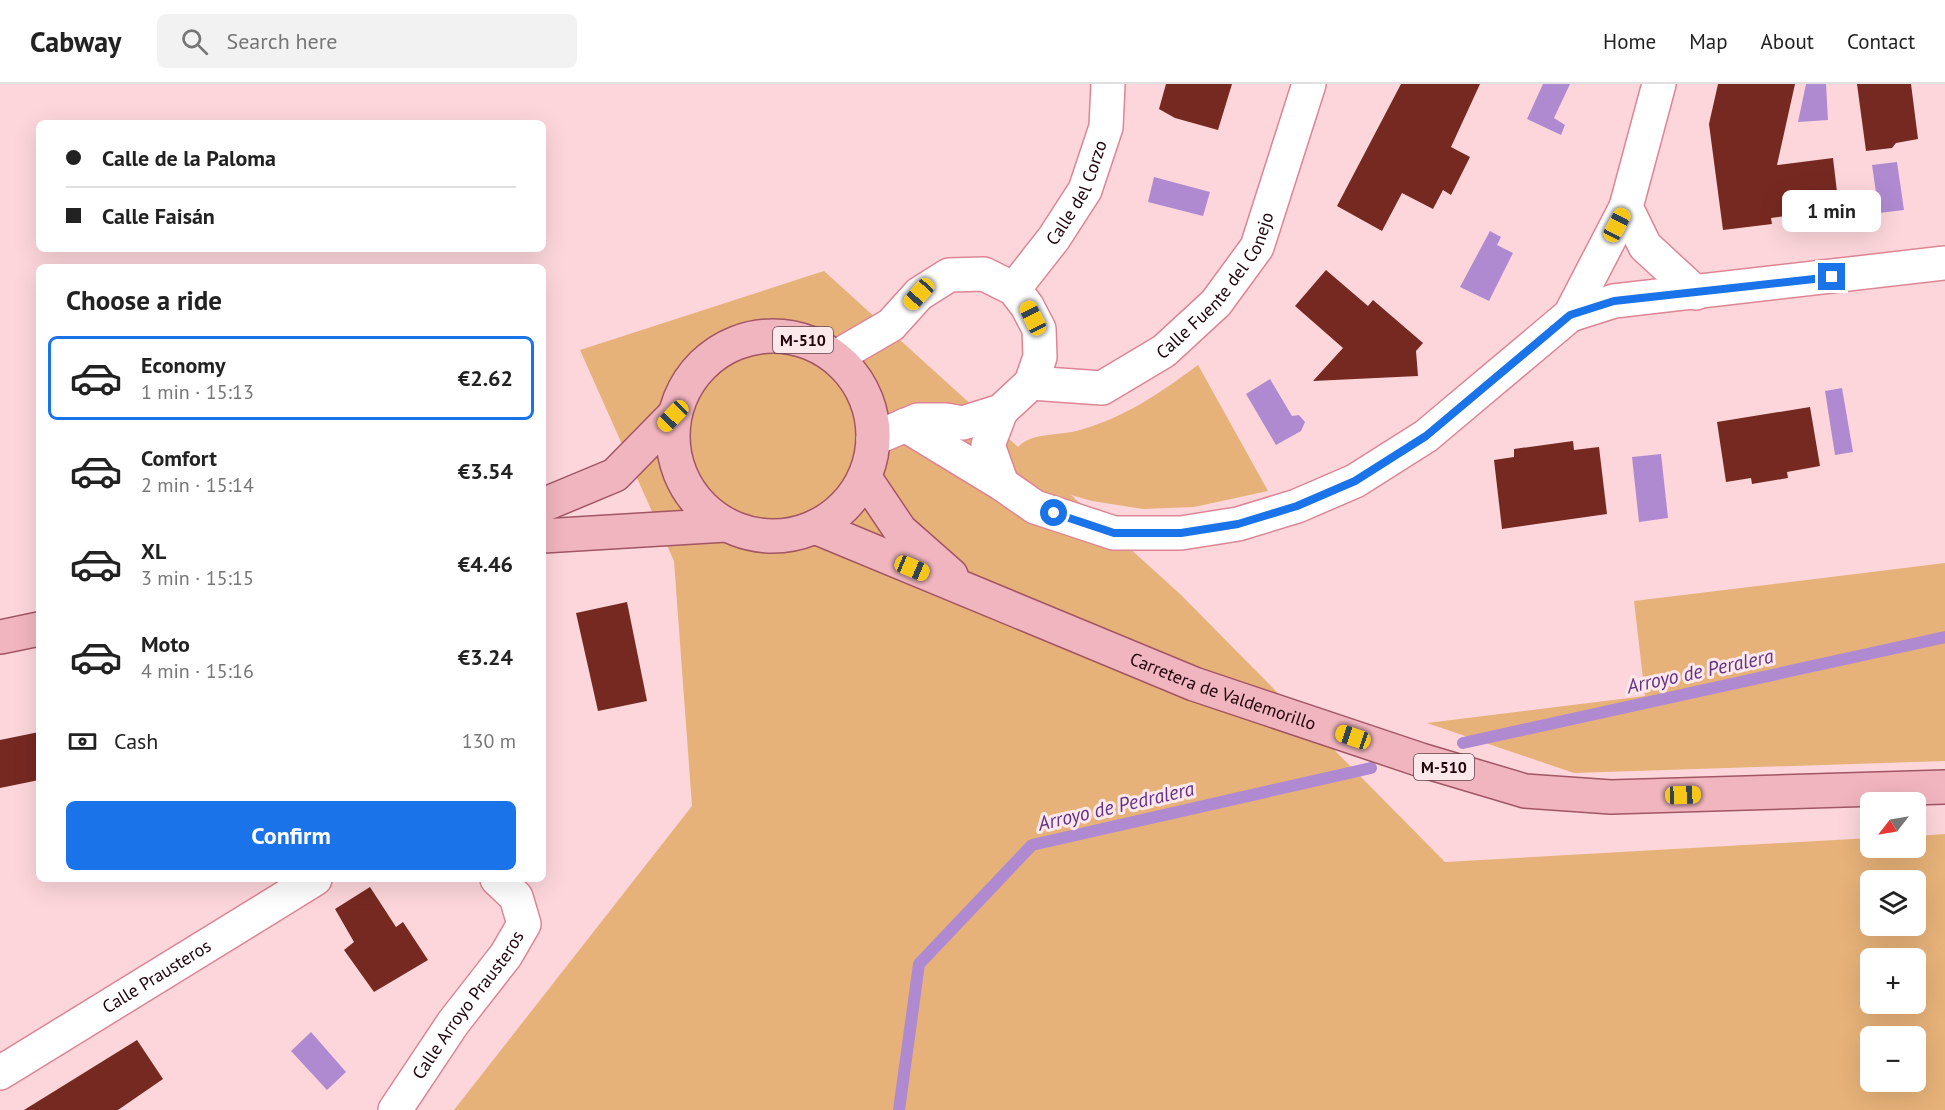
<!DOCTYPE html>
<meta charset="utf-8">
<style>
:root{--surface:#fff;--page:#f2f2f2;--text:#222;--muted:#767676;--line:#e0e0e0;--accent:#1a73e8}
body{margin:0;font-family:"PT Sans",sans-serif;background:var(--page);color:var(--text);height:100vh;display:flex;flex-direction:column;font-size:22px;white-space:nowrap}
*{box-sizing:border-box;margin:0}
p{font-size:20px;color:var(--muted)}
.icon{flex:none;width:33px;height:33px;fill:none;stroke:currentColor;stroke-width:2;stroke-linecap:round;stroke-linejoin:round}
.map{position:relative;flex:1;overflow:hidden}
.sheet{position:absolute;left:36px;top:180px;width:510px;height:618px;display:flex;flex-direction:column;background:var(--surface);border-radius:9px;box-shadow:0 6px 24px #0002}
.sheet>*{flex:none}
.banner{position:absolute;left:36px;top:36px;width:510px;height:132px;border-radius:9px;box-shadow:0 6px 24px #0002;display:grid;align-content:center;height:132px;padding:0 30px;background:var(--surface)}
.needle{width:39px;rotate:239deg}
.controls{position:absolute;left:1860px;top:708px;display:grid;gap:12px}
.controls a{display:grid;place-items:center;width:66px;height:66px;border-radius:9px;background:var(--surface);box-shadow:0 6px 24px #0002;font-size:30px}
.end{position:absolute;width:27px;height:27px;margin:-14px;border:8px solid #1a73e8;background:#fff;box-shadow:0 0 0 3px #fff}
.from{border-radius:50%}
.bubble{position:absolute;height:42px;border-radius:9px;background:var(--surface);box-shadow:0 6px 24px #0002;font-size:20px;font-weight:800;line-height:42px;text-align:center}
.car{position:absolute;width:18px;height:36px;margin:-18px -9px;border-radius:8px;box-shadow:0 0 4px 2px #0007;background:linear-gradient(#f5c518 24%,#345 0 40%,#f5c518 0 76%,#345 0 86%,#f5c518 0)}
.banner b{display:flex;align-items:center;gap:21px;height:57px;font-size:22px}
.banner b+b{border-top:2px solid var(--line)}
.banner i{width:15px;height:15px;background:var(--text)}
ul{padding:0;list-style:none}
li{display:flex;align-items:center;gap:18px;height:84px;margin:0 12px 9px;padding:0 18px;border:3px solid transparent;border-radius:9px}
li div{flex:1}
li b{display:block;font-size:22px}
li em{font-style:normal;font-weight:800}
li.selected{border-color:var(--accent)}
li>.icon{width:54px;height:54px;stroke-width:1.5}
h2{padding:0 30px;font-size:27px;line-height:72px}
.pay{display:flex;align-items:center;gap:15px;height:66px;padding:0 30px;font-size:22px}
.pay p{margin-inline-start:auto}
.action{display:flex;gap:12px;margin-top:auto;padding:12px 30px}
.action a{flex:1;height:69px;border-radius:9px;background:var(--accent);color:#fff;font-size:24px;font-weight:800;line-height:69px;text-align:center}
header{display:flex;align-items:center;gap:36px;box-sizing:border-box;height:84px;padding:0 30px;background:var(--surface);border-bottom:2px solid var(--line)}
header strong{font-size:28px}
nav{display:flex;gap:33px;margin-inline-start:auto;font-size:21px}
.search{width:420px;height:54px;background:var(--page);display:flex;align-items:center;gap:15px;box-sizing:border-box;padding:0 21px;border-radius:9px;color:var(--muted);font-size:22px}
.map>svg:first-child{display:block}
</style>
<header>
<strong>Cabway</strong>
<div class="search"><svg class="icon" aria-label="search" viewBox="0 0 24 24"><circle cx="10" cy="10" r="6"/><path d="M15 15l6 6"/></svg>Search here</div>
<nav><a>Home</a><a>Map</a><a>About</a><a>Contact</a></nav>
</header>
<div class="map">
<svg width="1945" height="1026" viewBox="0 0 1945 1026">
<rect width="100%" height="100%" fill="#fcd6db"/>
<!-- green -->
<g fill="#e7b279" fill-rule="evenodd">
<path d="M824 187 1018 363C1031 348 1062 352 1080 346 1126 333 1160 309 1198 281L1268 407 1194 423 1143 425 1092 417 1071 411 1181 511 1445 778 1870 754V764H1916V752L1945 750V1026H454L692 722 674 477 580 266ZM1870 796H1916V842H1870ZM1870 874H1916V920H1870ZM1870 952H1916V998H1870Z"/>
<path d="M1945 479V677L1574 689 1427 639 1645 612 1634 517Z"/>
</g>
<!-- water -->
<g fill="#b08ad1">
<path d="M1543 0H1570L1554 34 1565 41 1561 51 1527 35Z"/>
<path d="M1806 0H1826L1828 36 1798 38Z"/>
<path d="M1897 78 1904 126 1879 129 1872 81Z"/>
<path d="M1154 93 1210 108 1203 132 1148 118Z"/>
<path d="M1490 147 1501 153 1497 161 1513 169 1489 217 1460 203Z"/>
<path d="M1270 295 1292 332 1299 331 1305 338 1301 347 1276 361 1246 310Z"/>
<path d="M1842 304 1853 368 1835 371 1825 307Z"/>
<path d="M1661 370 1668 434 1639 438 1632 373Z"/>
<path d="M311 948 346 988 327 1006 291 967Z"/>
</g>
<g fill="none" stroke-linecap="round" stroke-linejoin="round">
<!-- stream -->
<g stroke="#b08ad1" stroke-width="12">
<path d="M1463 659 1945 553"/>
<path d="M899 1026 919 880 1032 761 1371 684"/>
</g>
</g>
<!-- building -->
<g fill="#762921">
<path d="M1166 0H1232L1218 46 1175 34 1159 25Z"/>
<path d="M1401 0H1480L1451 63 1470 73 1451 111 1443 106 1433 125 1402 109 1382 147 1337 122Z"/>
<path d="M1718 0H1795L1777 81 1833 74 1839 125 1771 134 1772 140 1723 146 1709 40Z"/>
<path d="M1857 0H1911L1918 55 1896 59 1892 64 1866 67Z"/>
<path d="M1326 186 1368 222 1373 216 1423 259 1416 267 1418 292 1313 297 1343 264 1295 222Z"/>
<path d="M1810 323 1820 382 1787 388 1788 394 1752 400 1751 394 1726 398 1717 338Z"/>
<path d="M1573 357 1574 366 1599 363 1607 430 1502 445 1494 376 1514 373V365Z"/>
<path d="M627 518 647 617 598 627 576 529Z"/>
<path d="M39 648V696L0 704V656Z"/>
<path d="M370 803 396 843 403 838 428 876 374 908 344 866 354 858 335 825Z"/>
<path d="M137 956 163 995 118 1026H24Z"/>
</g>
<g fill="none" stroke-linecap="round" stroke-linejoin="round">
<!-- minor casing -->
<g stroke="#dd8595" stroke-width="36">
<g id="minor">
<path d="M1626 123 1645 162 1696 209"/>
<path id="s1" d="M1014 205 1054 154 1085 106 1106 43 1108 0"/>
<path d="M1570 231 1614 217 1945 179"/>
<path d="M836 273 891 241 919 210 949 191 984 190 1014 205 1027 222 1039 245 1040 273 1031 299 1001 327 963 339 946 336H918L873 355"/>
<path id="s2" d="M1031 299 1102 304 1164 267 1216 219 1257 163 1309 0"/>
<path d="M1001 327 988 361 1002 400"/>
<path d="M905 341 1002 400 1035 423 1114 449H1181L1238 440 1297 422 1355 397 1426 352 1570 231 1626 123 1659 0"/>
<path id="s3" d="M0 989 315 795"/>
<path id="s4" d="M395 1026 453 939 506 871 524 840 516 813 497 795"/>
</g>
</g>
<!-- primary casing -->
<g stroke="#a15664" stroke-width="36">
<g id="primary">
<circle cx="773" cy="352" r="100"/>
<path d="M865 394 900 446 951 491"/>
<path d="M543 421 615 391 673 332"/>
<path id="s5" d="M815 443 1194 600 1421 676 1525 707 1611 713 1945 703"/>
<path d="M543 452 726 441"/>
<path d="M0 553 39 545"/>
</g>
</g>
<!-- minor -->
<use href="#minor" stroke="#fff" stroke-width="33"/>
<!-- primary -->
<use href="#primary" stroke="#f1b5bf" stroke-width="33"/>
</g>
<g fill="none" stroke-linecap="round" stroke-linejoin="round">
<!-- route -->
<path stroke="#1a73e8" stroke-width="8" d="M1054 429 1114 449H1181L1238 440 1297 422 1355 397 1426 352 1570 231 1614 217 1832 193"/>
</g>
<g text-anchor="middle" stroke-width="6" stroke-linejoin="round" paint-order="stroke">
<!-- shield labels -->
<g fill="#fce8eb" stroke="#62484e" stroke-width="1.5">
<rect x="773" y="243" width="60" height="26" rx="4.5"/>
<rect x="1414" y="670" width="60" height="26" rx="4.5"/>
</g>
<g font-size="16" font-weight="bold" fill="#20030a">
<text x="803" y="262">M-510</text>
<text x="1444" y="689">M-510</text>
</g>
<!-- street labels -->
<g font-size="18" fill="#20030a" stroke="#fce8eb">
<text dy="6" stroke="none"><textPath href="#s1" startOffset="116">Calle del Corzo</textPath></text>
<text dy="6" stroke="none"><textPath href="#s2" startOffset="228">Calle Fuente del Conejo</textPath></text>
<text dy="6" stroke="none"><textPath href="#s5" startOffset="440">Carretera de Valdemorillo</textPath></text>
<text dy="6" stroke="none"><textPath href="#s3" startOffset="184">Calle Prausteros</textPath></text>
<text dy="6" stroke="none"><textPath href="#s4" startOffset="128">Calle Arroyo Prausteros</textPath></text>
</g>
<!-- water labels -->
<g font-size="20" font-style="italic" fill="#633186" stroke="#fce8eb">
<text transform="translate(1700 587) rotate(-12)" y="7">Arroyo de Peralera</text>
<text transform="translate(1116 722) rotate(-13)" y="7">Arroyo de Pedralera</text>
</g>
</g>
</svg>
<div class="controls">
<a><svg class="needle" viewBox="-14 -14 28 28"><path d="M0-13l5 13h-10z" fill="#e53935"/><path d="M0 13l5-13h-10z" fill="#767676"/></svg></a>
<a><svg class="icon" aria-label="layers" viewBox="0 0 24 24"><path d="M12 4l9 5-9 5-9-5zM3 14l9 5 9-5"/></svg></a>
<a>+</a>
<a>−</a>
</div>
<i class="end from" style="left:1054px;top:429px"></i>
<i class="end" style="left:1832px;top:193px"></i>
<div class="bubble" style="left:1782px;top:106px;width:99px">1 min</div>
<i class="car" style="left:1617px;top:141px;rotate:28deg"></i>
<i class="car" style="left:919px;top:210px;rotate:222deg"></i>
<i class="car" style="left:1033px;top:234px;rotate:334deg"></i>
<i class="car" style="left:673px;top:332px;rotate:224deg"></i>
<i class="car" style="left:912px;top:484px;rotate:113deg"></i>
<i class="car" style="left:1353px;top:653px;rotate:289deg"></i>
<i class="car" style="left:1683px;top:711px;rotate:88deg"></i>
<div class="banner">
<b><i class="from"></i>Calle de la Paloma</b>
<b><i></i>Calle Faisán</b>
</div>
<section class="sheet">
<h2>Choose a ride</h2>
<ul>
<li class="selected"><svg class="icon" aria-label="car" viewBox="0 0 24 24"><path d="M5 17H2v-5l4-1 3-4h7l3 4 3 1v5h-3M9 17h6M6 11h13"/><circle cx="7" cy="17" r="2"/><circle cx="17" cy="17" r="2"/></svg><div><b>Economy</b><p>1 min · 15:13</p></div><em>€2.62</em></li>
<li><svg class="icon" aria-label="car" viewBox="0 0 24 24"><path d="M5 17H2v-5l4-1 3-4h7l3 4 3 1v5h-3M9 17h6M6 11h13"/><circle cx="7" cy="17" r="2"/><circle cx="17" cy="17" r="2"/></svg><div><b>Comfort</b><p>2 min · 15:14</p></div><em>€3.54</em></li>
<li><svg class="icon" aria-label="car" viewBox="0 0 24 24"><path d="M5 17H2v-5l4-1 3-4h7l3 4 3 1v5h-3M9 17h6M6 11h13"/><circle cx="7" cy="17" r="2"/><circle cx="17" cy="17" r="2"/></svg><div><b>XL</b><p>3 min · 15:15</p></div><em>€4.46</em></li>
<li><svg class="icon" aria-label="car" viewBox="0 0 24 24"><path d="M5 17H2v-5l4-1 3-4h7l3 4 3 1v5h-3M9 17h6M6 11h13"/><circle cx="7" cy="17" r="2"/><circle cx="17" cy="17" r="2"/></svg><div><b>Moto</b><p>4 min · 15:16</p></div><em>€3.24</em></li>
</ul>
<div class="pay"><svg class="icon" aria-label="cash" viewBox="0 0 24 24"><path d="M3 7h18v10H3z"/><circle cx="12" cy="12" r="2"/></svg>Cash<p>130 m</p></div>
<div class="action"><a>Confirm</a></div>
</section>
</div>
